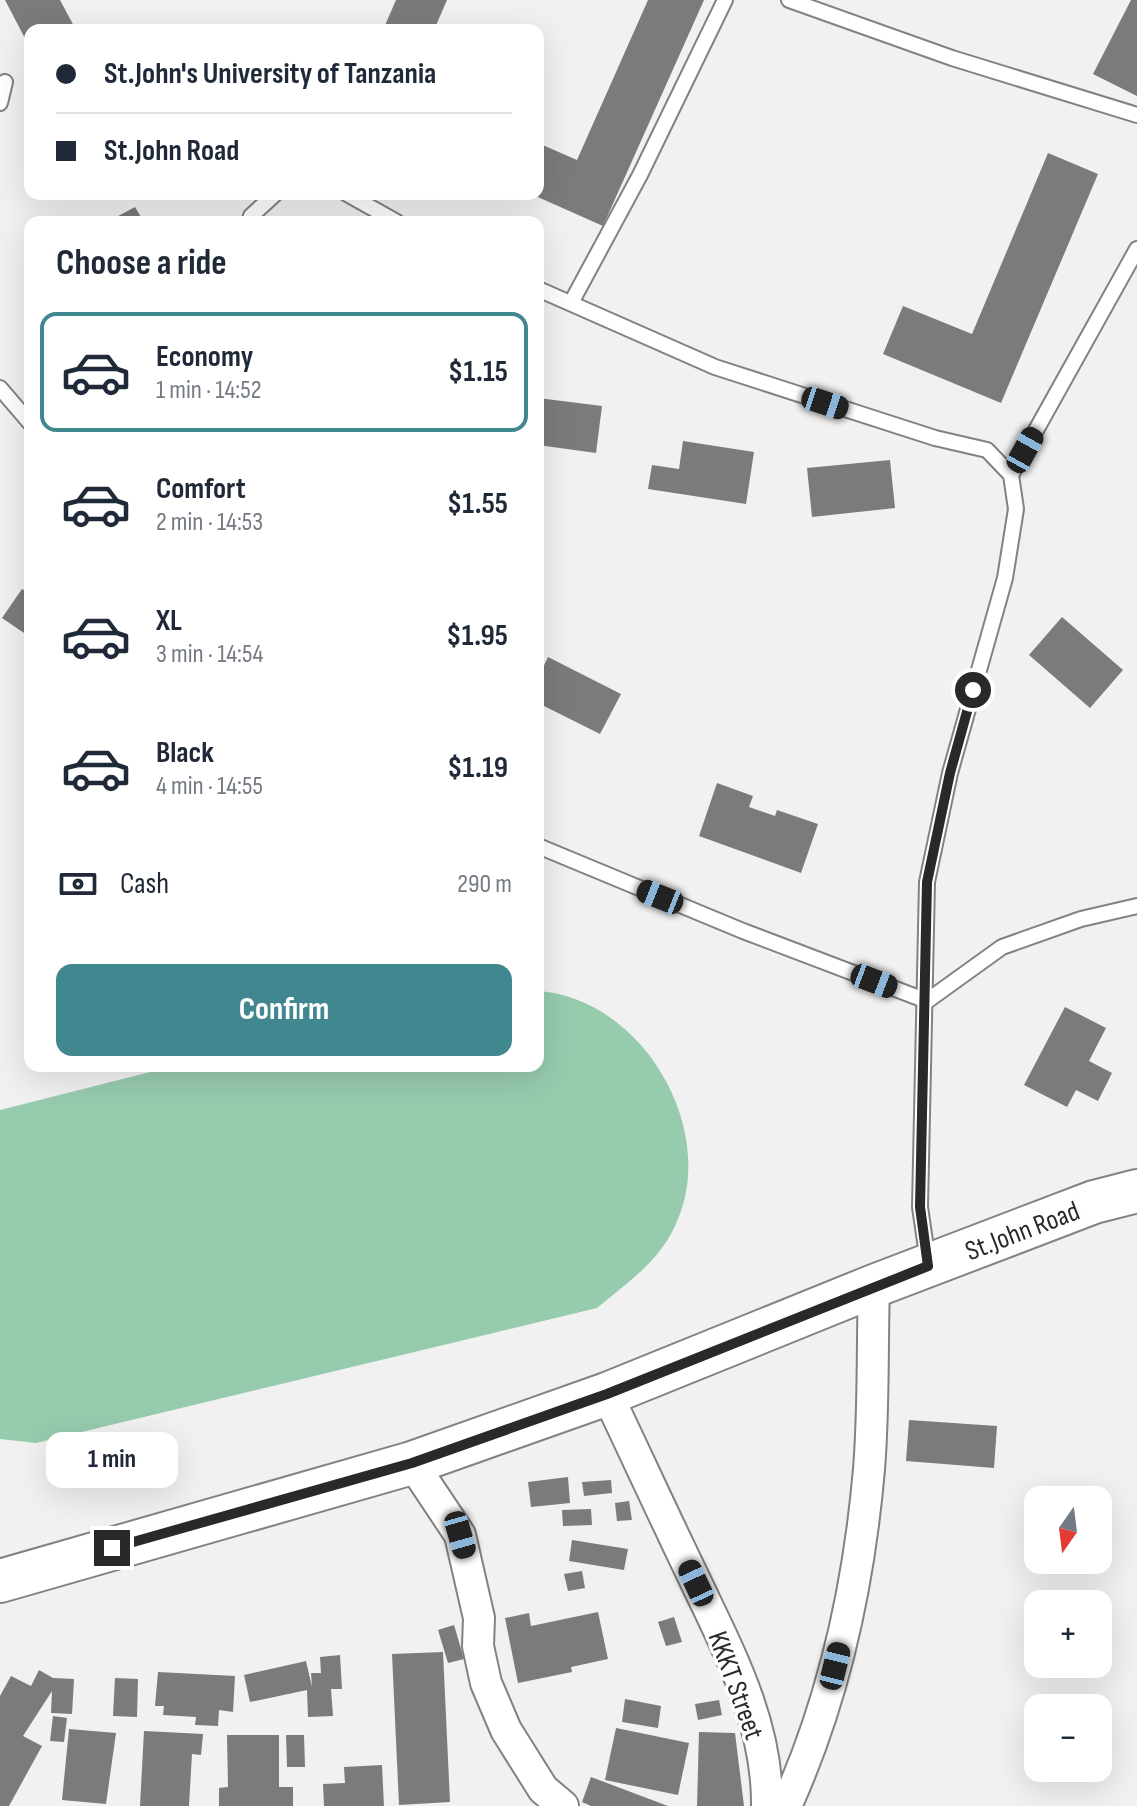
<!DOCTYPE html>
<meta charset="utf-8">
<style>
:root{--surface:#fff;--page:#f6f6f7;--text:#1f2937;--muted:#747a83;--line:#e0e1e3;--accent:#408790}
body{margin:0;font-family:"Sofia Sans Condensed",sans-serif;background:var(--page);color:var(--text);height:100vh;display:flex;flex-direction:column;font-size:30px;white-space:nowrap}
*{box-sizing:border-box;margin:0}
p{font-size:26px;color:var(--muted)}
.icon{flex:none;width:44px;height:44px;fill:none;stroke:currentColor;stroke-width:2;stroke-linecap:round;stroke-linejoin:round}
.map{position:relative;flex:1;overflow:hidden}
.side{position:absolute;left:24px;top:216px;width:520px;height:856px;display:flex;flex-direction:column;background:var(--surface);border-radius:16px;box-shadow:0 8px 32px #0002}
.side>*{flex:none}
.hud{position:absolute;left:24px;top:24px;width:520px;height:176px;border-radius:16px;box-shadow:0 8px 32px #0002;display:grid;align-content:center;height:176px;padding:0 32px;background:var(--surface)}
.needle{width:52px;rotate:194deg}
.buttons{position:absolute;left:1024px;top:1486px;display:grid;gap:16px}
.buttons a{display:grid;place-items:center;width:88px;height:88px;border-radius:16px;background:var(--surface);box-shadow:0 8px 32px #0002;font-size:40px}
.end{position:absolute;width:36px;height:36px;margin:-18px;border:10px solid #29292a;background:#fff;box-shadow:0 0 0 4px #fff}
.from{border-radius:50%}
.bubble{position:absolute;height:56px;border-radius:16px;background:var(--surface);box-shadow:0 8px 32px #0002;font-size:26px;font-weight:700;line-height:56px;text-align:center}
.car{position:absolute;width:24px;height:48px;margin:-24px -12px;border-radius:10px;box-shadow:0 0 6px 2px #0007;background:linear-gradient(#222 24%,#8ab4d8 0 40%,#222 0 76%,#8ab4d8 0 86%,#222 0)}
.hud b{display:flex;align-items:center;gap:28px;height:76px;font-size:30px}
.hud b+b{border-top:2px solid var(--line)}
.hud i{width:20px;height:20px;background:var(--text)}
ul{padding:0;list-style:none}
li{display:flex;align-items:center;gap:24px;height:120px;margin:0 16px 12px;padding:0 16px;border:4px solid transparent;border-radius:16px}
li div{flex:1}
li b{display:block;font-size:30px}
li em{font-style:normal;font-weight:700}
li.on{border-color:var(--accent)}
li>.icon{width:72px;height:72px;stroke-width:1.5}
h2{padding:0 32px;font-size:36px;line-height:96px}
.pay{display:flex;align-items:center;gap:20px;height:88px;padding:0 32px;font-size:30px}
.pay p{margin-inline-start:auto}
.cta{display:flex;gap:16px;margin-top:auto;padding:16px 32px}
.cta a{flex:1;height:92px;border-radius:16px;background:var(--accent);color:#fff;font-size:32px;font-weight:700;line-height:92px;text-align:center}
.map>svg:first-child{display:block}
</style>
<div class="map">
<svg width="1137" height="1806" viewBox="0 0 1137 1806">
<rect width="100%" height="100%" fill="#f1f1f2"/>
<!-- green -->
<path fill="#97cbae" d="M538 991C641 998 717 1126 678 1219 662 1260 629 1281 597 1308L36 1443 0 1439V1110L174 1066H538Z"/>
<!-- building -->
<g fill="#7c7a7b">
<path d="M5 0H60L76 30H30V48Z"/>
<path d="M396 0H447L434 30H383Z"/>
<path d="M648 0H704L603 226 531 194H538V143L577 160Z"/>
<path d="M1131 0H1137V96L1093 74Z"/>
<path d="M1048 153 1098 174 1001 403 883 354 903 306 972 334Z"/>
<path d="M135 207 144 222H107Z"/>
<path d="M538 398 602 406 596 453 538 445Z"/>
<path d="M683 441 754 452 746 504 648 489 652 465 679 469Z"/>
<path d="M890 460 895 508 812 517 807 468Z"/>
<path d="M30 585V637L2 618 22 589 26 591Z"/>
<path d="M1062 617 1123 670 1090 708 1029 655Z"/>
<path d="M548 657 621 694 600 734 538 703V678Z"/>
<path d="M717 783 753 796 749 807 775 816 777 810 818 824 801 873 699 836Z"/>
<path d="M1065 1007 1106 1028 1089 1061 1112 1073 1098 1101 1076 1090 1067 1107 1024 1085Z"/>
<path d="M909 1420 997 1426 994 1468 906 1461Z"/>
<path d="M568 1477 570 1503 531 1507 528 1482Z"/>
<path d="M611 1480 612 1493 584 1496 582 1482Z"/>
<path d="M629 1501 632 1520 617 1521 615 1503Z"/>
<path d="M591 1509 592 1525 563 1526 562 1510Z"/>
<path d="M572 1540 628 1549 624 1570 569 1561Z"/>
<path d="M582 1571 585 1588 568 1591 564 1574Z"/>
<path d="M598 1612 608 1659 571 1667 572 1672 518 1683 505 1618 529 1613 531 1626Z"/>
<path d="M674 1617 682 1642 666 1646 658 1622Z"/>
<path d="M454 1625 464 1659 448 1663 438 1630Z"/>
<path d="M443 1652 450 1802 399 1805 392 1654Z"/>
<path d="M340 1655 342 1689H331L333 1716 308 1717 307 1690 250 1702 244 1675 306 1661 312 1687 311 1673H321L320 1657Z"/>
<path d="M39 1670 53 1678 74 1679 72 1714 51 1713 52 1691 23 1736 42 1746 9 1806H0V1696L11 1676 31 1686Z"/>
<path d="M158 1672 235 1676 233 1712 219 1710 218 1726 195 1725 196 1717 163 1715 164 1706H155Z"/>
<path d="M115 1678 138 1679 137 1717 113 1716Z"/>
<path d="M625 1699 661 1706 658 1728 622 1722Z"/>
<path d="M719 1700 722 1715 698 1720 695 1704Z"/>
<path d="M53 1716 67 1718 64 1742 50 1741Z"/>
<path d="M616 1728 689 1743 678 1795 605 1780Z"/>
<path d="M69 1729 116 1733 106 1804 62 1800Z"/>
<path d="M144 1731 203 1734 201 1755 192 1754 189 1806H140Z"/>
<path d="M699 1732 735 1733 744 1806H697Z"/>
<path d="M227 1735H279V1787H293V1806H219V1788L228 1787Z"/>
<path d="M286 1735H304L305 1767H287Z"/>
<path d="M382 1765 384 1806H324L323 1784 345 1783 344 1767Z"/>
<path d="M591 1777 668 1806H591L582 1802Z"/>
</g>
<g fill="none" stroke-linecap="round" stroke-linejoin="round">
<!-- lane casing -->
<g stroke="#828283" stroke-width="18">
<g id="lane">
<path d="M789 0 952 58 1137 115"/>
<path d="M0 103 5 82"/>
<path d="M347 194 397 222"/>
<path d="M249 222 251 216 275 194"/>
<path d="M538 289 715 367 935 438 987 450 1011 475 1016 509 1005 578 950 773 927 882 920 1207 928 1262"/>
<path d="M571 303 640 175 725 0"/>
<path d="M0 388 30 423"/>
<path d="M1011 475 1137 249"/>
<path d="M538 846 743 931 927 1001 1002 947 1081 919 1137 906"/>
</g>
</g>
<!-- street casing -->
<g stroke="#828283" stroke-width="34">
<g id="street">
<path d="M607 1394C636 1455 664 1516 693 1576 728 1650 768 1722 767 1806"/>
<path d="M412 1463 460 1535 479 1618 478 1646 486 1683 506 1730 543 1789 563 1806"/>
<path d="M786 1806C834 1700 859 1585 869 1469 874 1409 872 1347 874 1286"/>
</g>
</g>
<!-- secondary casing -->
<g stroke="#828283" stroke-width="46">
<path id="secondary" d="M0 1581 412 1463 607 1394 874 1286 1094 1202 1137 1191"/>
</g>
<!-- lane -->
<use href="#lane" stroke="#fff" stroke-width="14"/>
<!-- street -->
<use href="#street" stroke="#fff" stroke-width="30"/>
<!-- secondary -->
<use href="#secondary" stroke="#fff" stroke-width="42"/>
</g>
<g fill="none" stroke-linecap="round" stroke-linejoin="round">
<!-- route -->
<path stroke="#29292a" stroke-width="10" d="M112 1548 412 1463 607 1394 928 1266 920 1207 927 882 950 773 973 690"/>
</g>
<g text-anchor="middle" stroke-width="7" stroke-linejoin="round" paint-order="stroke">
<!-- street labels -->
<g font-size="28" fill="#29292a" stroke="#fefeff">
<text transform="translate(1022 1230) rotate(-21)" y="10">St.John Road</text>
<text transform="translate(737 1685) rotate(70)" y="10">KKKT Street</text>
</g>
</g>
</svg>
<div class="buttons">
<a><svg class="needle" viewBox="-14 -14 28 28"><path d="M0-13l5 13h-10z" fill="#e53935"/><path d="M0 13l5-13h-10z" fill="#747a83"/></svg></a>
<a>+</a>
<a>−</a>
</div>
<i class="end from" style="left:973px;top:690px"></i>
<i class="end" style="left:112px;top:1548px"></i>
<div class="bubble" style="left:46px;top:1432px;width:132px">1 min</div>
<i class="car" style="left:825px;top:403px;rotate:108deg"></i>
<i class="car" style="left:1025px;top:450px;rotate:29deg"></i>
<i class="car" style="left:660px;top:897px;rotate:292deg"></i>
<i class="car" style="left:874px;top:981px;rotate:111deg"></i>
<i class="car" style="left:460px;top:1535px;rotate:164deg"></i>
<i class="car" style="left:696px;top:1583px;rotate:335deg"></i>
<i class="car" style="left:835px;top:1666px;rotate:14deg"></i>
<div class="hud">
<b><i class="from"></i>St.John's University of Tanzania</b>
<b><i></i>St.John Road</b>
</div>
<section class="side">
<h2>Choose a ride</h2>
<ul>
<li class="on"><svg class="icon" aria-label="car" viewBox="0 0 24 24"><path d="M5 17H2v-5l4-1 3-4h7l3 4 3 1v5h-3M9 17h6M6 11h13"/><circle cx="7" cy="17" r="2"/><circle cx="17" cy="17" r="2"/></svg><div><b>Economy</b><p>1 min · 14:52</p></div><em>$1.15</em></li>
<li><svg class="icon" aria-label="car" viewBox="0 0 24 24"><path d="M5 17H2v-5l4-1 3-4h7l3 4 3 1v5h-3M9 17h6M6 11h13"/><circle cx="7" cy="17" r="2"/><circle cx="17" cy="17" r="2"/></svg><div><b>Comfort</b><p>2 min · 14:53</p></div><em>$1.55</em></li>
<li><svg class="icon" aria-label="car" viewBox="0 0 24 24"><path d="M5 17H2v-5l4-1 3-4h7l3 4 3 1v5h-3M9 17h6M6 11h13"/><circle cx="7" cy="17" r="2"/><circle cx="17" cy="17" r="2"/></svg><div><b>XL</b><p>3 min · 14:54</p></div><em>$1.95</em></li>
<li><svg class="icon" aria-label="car" viewBox="0 0 24 24"><path d="M5 17H2v-5l4-1 3-4h7l3 4 3 1v5h-3M9 17h6M6 11h13"/><circle cx="7" cy="17" r="2"/><circle cx="17" cy="17" r="2"/></svg><div><b>Black</b><p>4 min · 14:55</p></div><em>$1.19</em></li>
</ul>
<div class="pay"><svg class="icon" aria-label="cash" viewBox="0 0 24 24"><path d="M3 7h18v10H3z"/><circle cx="12" cy="12" r="2"/></svg>Cash<p>290 m</p></div>
<div class="cta"><a>Confirm</a></div>
</section>
</div>
